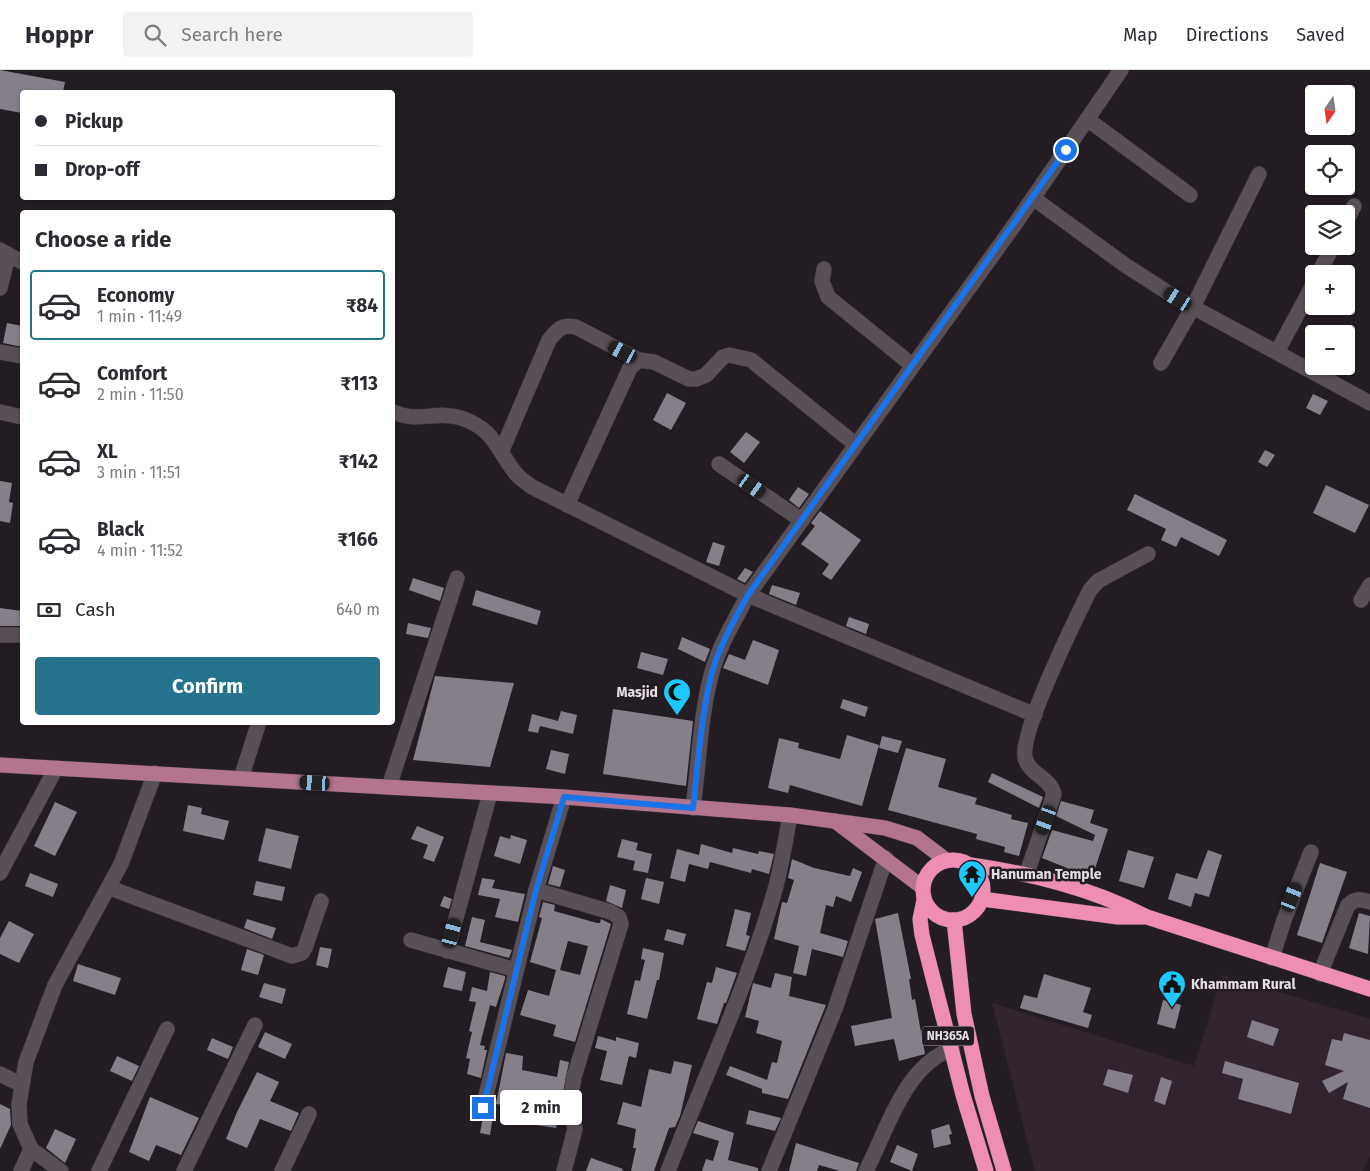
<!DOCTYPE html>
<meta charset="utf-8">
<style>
:root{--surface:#fff;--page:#f2f2f3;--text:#2b2b33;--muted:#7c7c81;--line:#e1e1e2;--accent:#25728d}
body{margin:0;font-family:"Fira Sans",sans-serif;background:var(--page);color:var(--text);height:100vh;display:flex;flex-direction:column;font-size:19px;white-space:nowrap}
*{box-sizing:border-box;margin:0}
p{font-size:16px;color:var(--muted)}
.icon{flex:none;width:28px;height:28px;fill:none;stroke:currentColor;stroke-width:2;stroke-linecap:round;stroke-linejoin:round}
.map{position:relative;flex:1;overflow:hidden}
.sheet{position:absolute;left:20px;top:140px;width:375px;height:515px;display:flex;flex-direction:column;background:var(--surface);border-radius:5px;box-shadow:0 1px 4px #0004}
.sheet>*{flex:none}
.hud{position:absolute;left:20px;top:20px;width:375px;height:110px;border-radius:5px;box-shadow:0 1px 4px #0004;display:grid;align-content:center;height:110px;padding:0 15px;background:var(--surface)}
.needle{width:32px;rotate:193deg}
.controls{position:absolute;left:1305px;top:15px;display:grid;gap:10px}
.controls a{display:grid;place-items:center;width:50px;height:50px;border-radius:5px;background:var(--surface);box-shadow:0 1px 4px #0004;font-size:25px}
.end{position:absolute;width:22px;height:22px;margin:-11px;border:6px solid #1a73e8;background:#fff;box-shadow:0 0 0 2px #fff}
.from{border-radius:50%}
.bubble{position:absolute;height:35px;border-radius:5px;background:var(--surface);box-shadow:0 1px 4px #0004;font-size:16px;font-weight:700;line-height:35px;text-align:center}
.car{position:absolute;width:15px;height:30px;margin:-15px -8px;border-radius:6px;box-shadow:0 0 4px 1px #0007;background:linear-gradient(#222 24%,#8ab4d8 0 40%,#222 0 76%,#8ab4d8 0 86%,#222 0)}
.hud b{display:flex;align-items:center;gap:18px;height:48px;font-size:19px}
.hud b+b{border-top:1px solid var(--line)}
.hud i{width:12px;height:12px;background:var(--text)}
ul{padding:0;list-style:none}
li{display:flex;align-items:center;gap:15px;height:70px;margin:0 10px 8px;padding:0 5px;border:2px solid transparent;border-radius:5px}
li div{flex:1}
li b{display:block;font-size:19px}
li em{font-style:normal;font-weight:700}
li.selected{border-color:var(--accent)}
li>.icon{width:45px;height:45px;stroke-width:1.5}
h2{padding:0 15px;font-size:22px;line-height:60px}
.pay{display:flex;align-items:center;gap:12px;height:55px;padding:0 15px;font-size:19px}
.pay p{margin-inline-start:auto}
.button{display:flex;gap:10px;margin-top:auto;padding:10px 15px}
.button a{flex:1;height:58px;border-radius:5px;background:var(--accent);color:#fff;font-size:20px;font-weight:700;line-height:58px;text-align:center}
header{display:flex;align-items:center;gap:30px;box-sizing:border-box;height:70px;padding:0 25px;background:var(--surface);border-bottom:1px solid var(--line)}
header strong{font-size:24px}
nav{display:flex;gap:28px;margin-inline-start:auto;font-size:18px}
.search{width:350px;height:45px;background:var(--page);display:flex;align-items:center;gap:12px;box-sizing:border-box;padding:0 18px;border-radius:5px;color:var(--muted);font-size:19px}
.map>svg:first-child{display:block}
</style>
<header>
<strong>Hoppr</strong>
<div class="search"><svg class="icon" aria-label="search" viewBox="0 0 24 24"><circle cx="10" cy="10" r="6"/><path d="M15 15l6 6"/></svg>Search here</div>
<nav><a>Map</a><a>Directions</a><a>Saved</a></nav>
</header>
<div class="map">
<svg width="1370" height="1101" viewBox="0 0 1370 1101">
<rect width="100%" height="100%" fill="#241c23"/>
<!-- built -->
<path fill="#31242f" d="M1222 905 1370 949V1086L1363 1101H1035L992 933 1194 996Z"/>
<!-- building -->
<g fill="#857f8a" fill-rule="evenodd">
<path d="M0 0 65 12 63 22H22V43L0 39Z"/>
<path d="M7 253 22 256V277L3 273Z"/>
<path d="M667 323 686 333 671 360 653 350Z"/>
<path d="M1313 324 1328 331 1320 345 1306 338Z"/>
<path d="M746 362 760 372 744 393 730 382Z"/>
<path d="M1265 380 1275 385 1267 397 1258 392Z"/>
<path d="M0 411 12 413 9 432 13 433 10 453 0 451Z"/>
<path d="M1326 415 1369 435 1355 463 1313 443Z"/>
<path d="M798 417 809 424 799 438 789 430Z"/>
<path d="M1135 424 1227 470 1219 486 1181 467 1176 477 1161 470 1166 459 1127 440Z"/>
<path d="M820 441 861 470 831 510 822 504 829 494 801 474 815 456 811 453Z"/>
<path d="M713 472 725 476 719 496 706 492Z"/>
<path d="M745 498 753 502 745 513 737 509Z"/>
<path d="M413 508 444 518 440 531 409 520Z"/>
<path d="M772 515 800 523 796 535 769 524Z"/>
<path d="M476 520 541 541 537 555 472 535Z"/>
<path d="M0 538 22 541 21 556H0Z"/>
<path d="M849 547 869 554 866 564 846 556Z"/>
<path d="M408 553 431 558 428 568 406 564Z"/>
<path d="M682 567 710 579 705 592 678 579Z"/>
<path d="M753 570 779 580 768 615 723 598 729 584 745 590Z"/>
<path d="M641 582 668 589 663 605 637 598Z"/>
<path d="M435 606 514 613 490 697 413 690Z"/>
<path d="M843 629 868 637 865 647 840 638Z"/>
<path d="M613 639 693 651 686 716 603 704Z"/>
<path d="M561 641 577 645 573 664 540 656 538 663 528 661 532 644 558 651Z"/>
<path d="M847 665 879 675 862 736 790 715 788 723 768 718 779 668 799 673 798 678 840 689Z"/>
<path d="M882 666 902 671 898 683 879 678Z"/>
<path d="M906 678 946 689 938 717 977 728 975 734 1012 745 1011 749 1028 753 1019 786 1004 782 1005 777 976 769 977 764 888 740Z"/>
<path d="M551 680 569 684 565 704 546 699Z"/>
<path d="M992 703 1043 727 1039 738 988 712Z"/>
<path d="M1061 731 1094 740 1090 753 1108 759 1092 808 1042 788 1052 760 1093 771 1095 765 1056 746Z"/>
<path d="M55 732 77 742 55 786 34 776Z"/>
<path d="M188 735 202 738 201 744 229 751 224 770 183 761Z"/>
<path d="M417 756 444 767 434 792 423 788 428 775 411 769Z"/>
<path d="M266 758 299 766 291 799 258 791Z"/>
<path d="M511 765 527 770 520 794 494 786 500 766 510 769Z"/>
<path d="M622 769 638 773 636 780 652 784 648 803 633 800 635 791 617 787Z"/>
<path d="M701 774 732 783 733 778 758 784 759 781 774 784 769 804 752 799 751 803 710 792 708 799 689 794 685 812 670 808 677 779 699 785Z"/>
<path d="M1128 780 1154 787 1144 818 1119 811Z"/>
<path d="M1208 780 1222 785 1209 827 1195 823 1191 837 1168 829 1176 803 1197 809Z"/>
<path d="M792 789 814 798 850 806 853 798 862 802 851 832 836 826 833 837 826 835 820 863 848 871 843 887 812 879 806 906 793 903 799 876 774 869 782 832 787 833 794 810 788 808Z"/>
<path d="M1320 793 1347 802 1322 873 1297 865Z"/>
<path d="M553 796 565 800 560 817 548 814Z"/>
<path d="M30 803 58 814 53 827 25 816Z"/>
<path d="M482 808 495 810 492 818 525 824 518 852 495 847 500 829 478 825Z"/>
<path d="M646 808 664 812 659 834 641 829Z"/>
<path d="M256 811 285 817 282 831 253 825Z"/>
<path d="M610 815 626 820 622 838 606 831Z"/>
<path d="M444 826 452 829 449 839 440 836Z"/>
<path d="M543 832 555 835 554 841 597 853H600L601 849 611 854 575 972 553 966 556 955 520 945 528 920 549 926 556 900 530 892 542 848 539 847ZM568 871 588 876 580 905 560 900Z"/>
<path d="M735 839 751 843 746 865 750 866 745 881 726 876Z"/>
<path d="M898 843 911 909H909L912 930 915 929 925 984 899 991 894 969 855 976 851 956 892 948 875 849Z"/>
<path d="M1359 843 1370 846 1368 884 1349 878Z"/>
<path d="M472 847 485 850 480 872 512 880 509 888 465 876Z"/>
<path d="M247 849 276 858 272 869 244 858Z"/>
<path d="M9 851 34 864 19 893 0 884V868Z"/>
<path d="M667 859 686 864 683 875 664 870Z"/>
<path d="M320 877 332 879 328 898 316 895Z"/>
<path d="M643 878 664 883 659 910H657L647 949 627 944 635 910 640 911 645 890 641 889Z"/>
<path d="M247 879 264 885 258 905 241 900Z"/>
<path d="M78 894 121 908 115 925 73 911Z"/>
<path d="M448 897 466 902 462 921 443 917Z"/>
<path d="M716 897 737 903 726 933H724L717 954 697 949 707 912 712 913Z"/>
<path d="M490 902 505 906V909L496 937 490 935 480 975 485 976 484 980H487L481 1008 467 1004 470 989 466 988 472 962 469 961 476 932 469 931 472 917 487 921Z"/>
<path d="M775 903 792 907 789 926 826 935 788 1029 762 1023V1019L726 1005 730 996 767 1010 772 992 777 993 782 971 756 963 759 951 745 947 753 913 771 918Z"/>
<path d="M1044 904 1091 918 1083 942 1092 945 1088 958 1020 938 1024 925 1037 928Z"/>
<path d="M264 913 286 919 282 934 259 927Z"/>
<path d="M1163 930 1181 935 1175 959 1157 954Z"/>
<path d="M1252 950 1279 959 1273 976 1247 967Z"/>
<path d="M265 962 292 974 285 989 258 977Z"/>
<path d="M1344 963 1370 970V1038L1343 1029 1348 1012 1329 1023 1322 1011 1344 1001 1325 995 1332 969 1342 971Z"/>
<path d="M598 966 616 971V967L639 973 636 988 629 986 622 1015 600 1010 607 981 595 978Z"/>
<path d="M212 968 233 977 228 989 207 980Z"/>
<path d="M506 983 523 986 522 1000 557 1007 560 990 569 992 556 1058 515 1052 517 1037 496 1034Z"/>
<path d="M117 986 139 996 132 1011 110 1001Z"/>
<path d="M674 991 692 995 680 1046 675 1057 669 1058 654 1101H631L636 1078H633L636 1059 617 1054 623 1032 641 1037 649 999 671 1004Z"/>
<path d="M1225 991 1299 1013 1291 1044 1238 1029 1243 1009 1222 1003Z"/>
<path d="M1108 999 1133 1005 1128 1023 1103 1015Z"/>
<path d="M257 1002 279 1012 270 1031 299 1043 291 1061 260 1049 247 1078 226 1069 237 1042Z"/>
<path d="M1161 1007 1172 1011 1165 1035 1154 1031Z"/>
<path d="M150 1027 199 1048 181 1085 156 1075 149 1091 129 1082Z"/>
<path d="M0 1034 10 1039 11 1055 0 1079Z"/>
<path d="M749 1040 781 1048 775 1061 746 1054Z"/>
<path d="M489 1045 493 1046 490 1065 480 1063 483 1047Z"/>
<path d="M698 1051 734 1063 728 1090 758 1098V1101H702L706 1089 713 1091 719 1071 693 1063Z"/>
<path d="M949 1054 952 1064 949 1065 951 1074 934 1078 931 1060Z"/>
<path d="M55 1059 76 1069 65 1093 46 1078Z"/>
<path d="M796 1073 859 1093 856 1101H840L819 1095 817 1101H789Z"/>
<path d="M897 1075 918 1084 912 1101 890 1092Z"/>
<path d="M591 1088 623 1099 622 1101H586Z"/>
</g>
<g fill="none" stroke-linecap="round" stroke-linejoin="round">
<!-- minor casing -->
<g stroke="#3c363b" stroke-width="16">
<g id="minor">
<path d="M1087 49 1190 125"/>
<path d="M1033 128 1125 195 1178 229 1370 333"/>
<path d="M1346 152 1354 136"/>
<path d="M0 180 22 192"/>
<path d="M824 199 822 211 828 227 912 295"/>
<path d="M1318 204 1333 176"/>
<path d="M0 218 8 185"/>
<path d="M0 282 22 286"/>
<path d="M1277 282 1314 213"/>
<path d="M1161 293 1193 237 1259 104"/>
<path d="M392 341C415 354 437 340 461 348 495 359 497 381 517 405 521 409 527 413 532 417L748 525 1035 645"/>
<path d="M0 342 22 347"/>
<path d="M502 380 549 270C558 259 562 254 576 257L639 290"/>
<path d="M719 394 801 450"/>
<path d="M567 435 630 298 639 290 654 292 689 309H696L706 305 723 287 729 285 751 290 855 374"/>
<path d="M1361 530 1370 515"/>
<path d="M0 565H22"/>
<path d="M241 708 259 652"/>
<path d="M389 717 457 508"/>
<path d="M693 738C699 693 700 646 712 602 720 574 735 550 748 525L1015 154 1121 0"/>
<path d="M0 803 56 698"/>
<path d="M1027 803 1054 724C1050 707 1028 704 1025 687 1020 662 1076 548 1090 520L1098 511 1148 484"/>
<path d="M110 818 292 886 302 883 305 878 321 831"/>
<path d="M536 820 611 842 619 847 621 854 574 1007 570 1032 575 1059 564 1101"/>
<path d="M411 870 516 900"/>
<path d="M447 881 490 723"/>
<path d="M1272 888 1284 850 1311 782"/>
<path d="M1320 904 1348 835C1356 828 1361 829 1370 832"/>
<path d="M0 1004 22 1015"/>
<path d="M483 1038 536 820 564 727"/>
<path d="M21 1101 31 1079"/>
<path d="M61 1101 31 1079 20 1054 19 1034 26 992 55 915 121 794 155 703"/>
<path d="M99 1101 167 959"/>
<path d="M184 1101 255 955"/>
<path d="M282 1101 309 1044"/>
<path d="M668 1101C703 1011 744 923 772 830 781 802 785 773 790 745"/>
<path d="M769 1101 835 939 886 788"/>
<path d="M866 1101C887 1060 905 995 952 979"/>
</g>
</g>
<!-- major casing -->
<g stroke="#3c363b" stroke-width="16">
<g id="major">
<path d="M0 695 564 727 790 745 885 758 917 768 946 790"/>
<path d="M835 751 922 817"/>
</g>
</g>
<!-- highway casing -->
<g stroke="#3c363b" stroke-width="16">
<g id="highway">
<circle cx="953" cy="820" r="30"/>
<path d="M971 795C1033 804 1091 818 1147 847L1370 919"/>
<path d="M982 829 1118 847H1143"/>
<path d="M924 830 920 849 922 865 963 1025 986 1101"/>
<path d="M954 850 964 944 982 1026 1004 1101"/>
</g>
</g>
<!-- minor -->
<use href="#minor" stroke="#595057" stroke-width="15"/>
<!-- major -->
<use href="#major" stroke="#b3758e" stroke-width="15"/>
<!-- highway -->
<use href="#highway" stroke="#ef8eb3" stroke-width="15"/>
</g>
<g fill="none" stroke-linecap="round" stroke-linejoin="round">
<!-- route -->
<path stroke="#1a73e8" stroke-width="6" d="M483 1038 536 820 564 727 693 738C698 693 701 646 712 602 720 575 734 550 748 525L1066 80"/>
</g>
<!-- icons -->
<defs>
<g id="mosque-pin" transform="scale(1.4375)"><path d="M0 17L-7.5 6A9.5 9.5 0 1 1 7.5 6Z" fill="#1dc9fc" stroke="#241c23"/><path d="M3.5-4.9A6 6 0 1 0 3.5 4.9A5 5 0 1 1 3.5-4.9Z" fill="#111"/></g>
<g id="temple-pin" transform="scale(1.4375)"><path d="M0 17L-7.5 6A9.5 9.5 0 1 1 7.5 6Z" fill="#1dc9fc" stroke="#241c23"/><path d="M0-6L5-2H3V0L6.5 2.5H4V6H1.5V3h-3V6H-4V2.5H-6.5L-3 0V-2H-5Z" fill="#111"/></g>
<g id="civic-pin" transform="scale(1.4375)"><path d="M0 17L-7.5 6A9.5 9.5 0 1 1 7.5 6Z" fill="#1dc9fc" stroke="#241c23"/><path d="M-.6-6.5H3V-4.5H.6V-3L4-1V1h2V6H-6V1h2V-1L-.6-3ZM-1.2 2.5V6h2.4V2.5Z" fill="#111"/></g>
</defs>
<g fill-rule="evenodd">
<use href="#mosque-pin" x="677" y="622"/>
<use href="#temple-pin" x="972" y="804"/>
<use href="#civic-pin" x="1172" y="914"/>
</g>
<g text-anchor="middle" stroke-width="5" stroke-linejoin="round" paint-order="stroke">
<!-- shield labels -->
<rect fill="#241c23" stroke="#aaa4a9" stroke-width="1" x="922" y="956.5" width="52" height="19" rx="4"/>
<g font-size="12" font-weight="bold" fill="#e4dee2">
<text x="948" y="970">NH365A</text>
</g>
<!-- poi labels -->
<g font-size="14" font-weight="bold" fill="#e4dee2" stroke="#241c23" text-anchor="start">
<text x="658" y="627" text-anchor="end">Masjid</text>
<text x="991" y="809">Hanuman Temple</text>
<text x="1191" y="919">Khammam Rural</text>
</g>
</g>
</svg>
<div class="controls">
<a><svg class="needle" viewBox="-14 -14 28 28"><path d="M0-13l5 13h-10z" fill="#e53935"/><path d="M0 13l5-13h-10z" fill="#7c7c81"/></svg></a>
<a><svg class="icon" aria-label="locate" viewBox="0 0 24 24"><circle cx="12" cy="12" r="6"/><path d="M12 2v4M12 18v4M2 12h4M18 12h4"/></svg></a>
<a><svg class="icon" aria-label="layers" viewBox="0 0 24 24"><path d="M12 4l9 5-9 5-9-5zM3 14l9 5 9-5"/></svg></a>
<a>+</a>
<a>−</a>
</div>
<i class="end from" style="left:1066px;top:80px"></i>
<i class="end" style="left:483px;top:1038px"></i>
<div class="bubble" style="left:500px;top:1020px;width:82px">2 min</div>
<i class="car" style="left:1178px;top:229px;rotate:303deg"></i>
<i class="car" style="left:623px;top:282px;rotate:298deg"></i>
<i class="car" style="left:752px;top:416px;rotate:125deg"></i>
<i class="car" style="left:315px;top:713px;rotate:273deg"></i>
<i class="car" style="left:1046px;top:750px;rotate:200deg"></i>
<i class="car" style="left:1292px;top:827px;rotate:22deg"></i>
<i class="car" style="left:452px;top:863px;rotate:15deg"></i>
<div class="hud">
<b><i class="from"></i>Pickup</b>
<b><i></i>Drop-off</b>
</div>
<section class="sheet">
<h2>Choose a ride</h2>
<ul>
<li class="selected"><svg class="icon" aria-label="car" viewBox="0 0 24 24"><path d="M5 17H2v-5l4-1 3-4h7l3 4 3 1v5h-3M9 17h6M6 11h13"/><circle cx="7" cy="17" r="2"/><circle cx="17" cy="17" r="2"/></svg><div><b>Economy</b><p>1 min · 11:49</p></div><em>₹84</em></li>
<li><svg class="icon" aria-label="car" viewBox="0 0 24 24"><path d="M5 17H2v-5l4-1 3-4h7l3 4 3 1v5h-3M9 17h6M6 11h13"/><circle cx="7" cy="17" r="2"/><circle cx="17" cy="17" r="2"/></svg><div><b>Comfort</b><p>2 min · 11:50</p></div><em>₹113</em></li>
<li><svg class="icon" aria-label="car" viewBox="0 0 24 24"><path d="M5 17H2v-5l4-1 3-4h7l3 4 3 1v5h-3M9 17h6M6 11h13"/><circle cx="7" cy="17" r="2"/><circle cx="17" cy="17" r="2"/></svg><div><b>XL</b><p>3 min · 11:51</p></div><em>₹142</em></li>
<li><svg class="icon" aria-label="car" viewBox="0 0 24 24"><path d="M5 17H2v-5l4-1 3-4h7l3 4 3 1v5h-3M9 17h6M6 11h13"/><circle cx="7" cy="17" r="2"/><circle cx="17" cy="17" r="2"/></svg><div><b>Black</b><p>4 min · 11:52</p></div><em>₹166</em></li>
</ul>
<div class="pay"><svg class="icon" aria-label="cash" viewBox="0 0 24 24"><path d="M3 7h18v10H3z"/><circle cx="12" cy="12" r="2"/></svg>Cash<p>640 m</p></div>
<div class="button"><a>Confirm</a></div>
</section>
</div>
